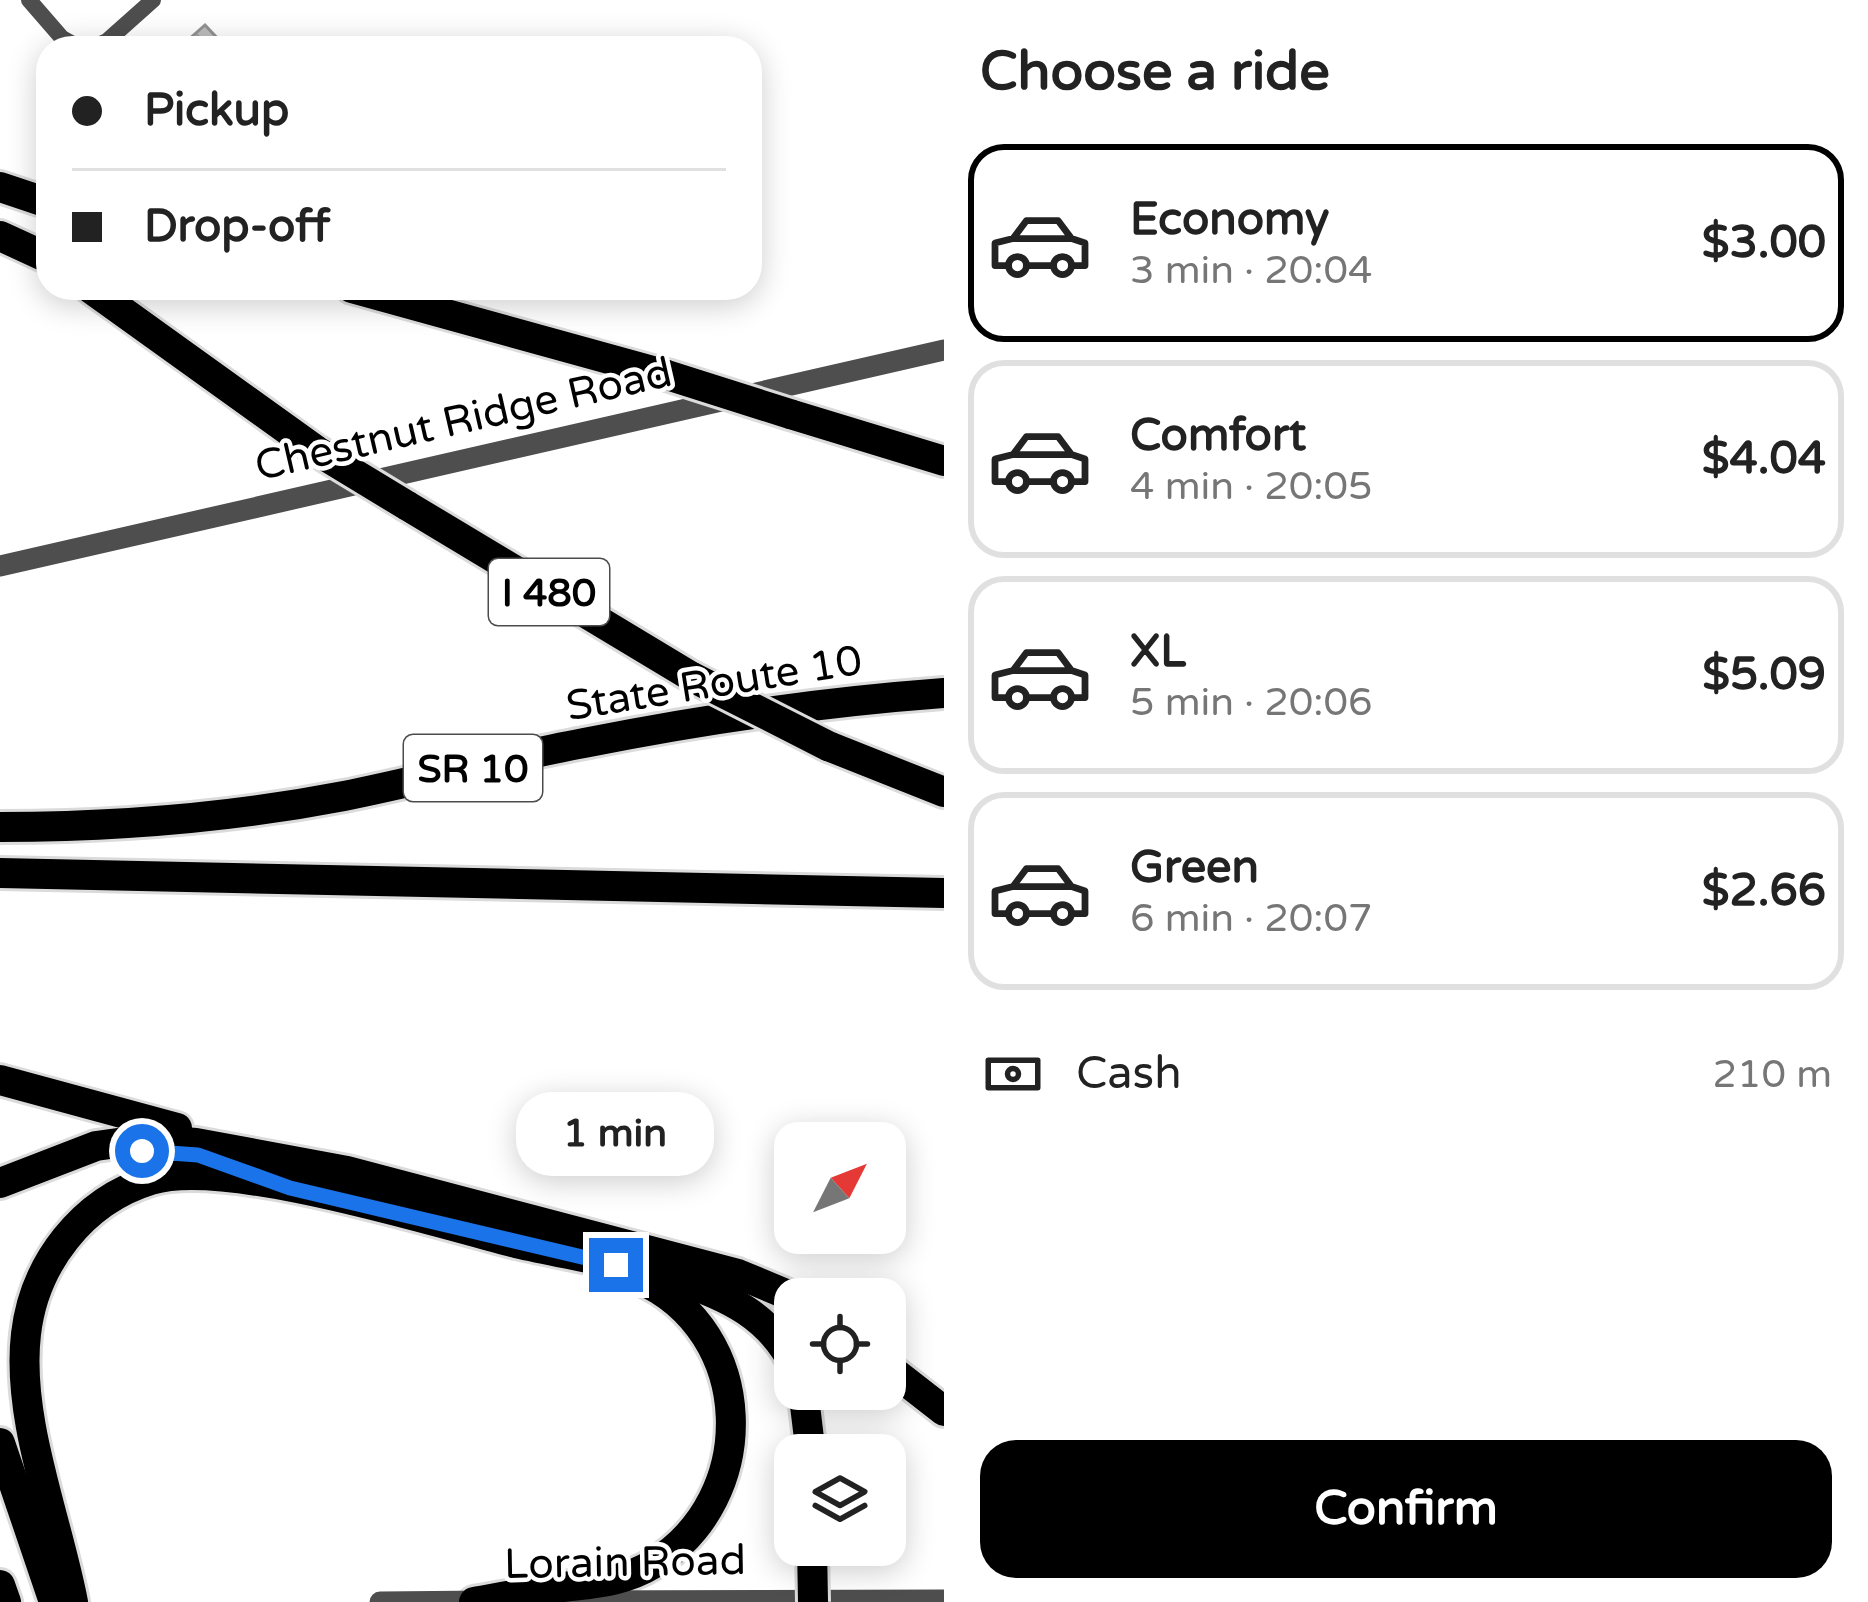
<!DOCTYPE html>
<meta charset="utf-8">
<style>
:root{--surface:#fff;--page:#f6f6f6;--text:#222;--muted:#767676;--line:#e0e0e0;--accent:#000}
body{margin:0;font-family:"Varela Round",sans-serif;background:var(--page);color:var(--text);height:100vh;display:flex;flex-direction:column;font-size:45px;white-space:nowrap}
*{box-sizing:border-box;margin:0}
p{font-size:39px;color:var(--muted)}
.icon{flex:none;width:66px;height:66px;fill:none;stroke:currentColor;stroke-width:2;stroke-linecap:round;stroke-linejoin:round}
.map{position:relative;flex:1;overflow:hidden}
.sheet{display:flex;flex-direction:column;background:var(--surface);width:924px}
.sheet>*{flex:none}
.banner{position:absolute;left:36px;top:36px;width:726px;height:264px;border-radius:36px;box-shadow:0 6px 30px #0003;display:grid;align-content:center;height:264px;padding:0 36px;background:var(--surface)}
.needle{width:78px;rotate:48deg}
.controls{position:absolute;left:774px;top:1122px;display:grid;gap:24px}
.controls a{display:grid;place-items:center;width:132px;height:132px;border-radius:24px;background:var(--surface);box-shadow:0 6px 30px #0003;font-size:60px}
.end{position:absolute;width:54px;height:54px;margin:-27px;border:15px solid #1a73e8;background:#fff;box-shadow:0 0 0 6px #fff}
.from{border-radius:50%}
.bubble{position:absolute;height:84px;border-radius:36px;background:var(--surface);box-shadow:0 6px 30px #0003;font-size:39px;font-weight:700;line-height:84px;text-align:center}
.banner b{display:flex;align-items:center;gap:42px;height:114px;font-size:45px}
.banner b+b{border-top:3px solid var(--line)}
.banner i{width:30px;height:30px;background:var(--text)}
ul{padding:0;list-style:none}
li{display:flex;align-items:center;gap:36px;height:198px;margin:0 24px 18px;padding:0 12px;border:6px solid var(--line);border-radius:36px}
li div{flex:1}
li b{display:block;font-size:45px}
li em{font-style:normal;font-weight:700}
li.on{border-color:var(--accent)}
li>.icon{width:108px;height:108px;stroke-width:1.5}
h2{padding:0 36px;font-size:54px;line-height:144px}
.pay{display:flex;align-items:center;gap:30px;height:132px;padding:0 36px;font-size:45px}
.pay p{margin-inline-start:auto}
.button{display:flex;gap:24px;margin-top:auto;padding:24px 36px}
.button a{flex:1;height:138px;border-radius:36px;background:var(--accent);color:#fff;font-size:48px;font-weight:700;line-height:138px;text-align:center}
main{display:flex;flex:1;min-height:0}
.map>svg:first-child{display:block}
</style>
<main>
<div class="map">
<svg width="944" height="1602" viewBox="0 0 944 1602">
<defs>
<pattern id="building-back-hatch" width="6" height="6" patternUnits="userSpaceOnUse" patternTransform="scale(3)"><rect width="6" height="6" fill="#bebebe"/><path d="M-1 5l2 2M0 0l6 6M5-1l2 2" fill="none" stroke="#a2a2a2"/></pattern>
</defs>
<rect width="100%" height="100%" fill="#fff"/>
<!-- building -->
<path fill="url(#building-back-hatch)" stroke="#929292" stroke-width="3" d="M205 25 219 40 210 48H179Z"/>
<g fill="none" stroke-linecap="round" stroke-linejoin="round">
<!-- motorway casing -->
<g stroke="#dbdbdb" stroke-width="36">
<g id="motorway">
<path d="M0 187 48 203"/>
<path d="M0 236 48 258"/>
<path d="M90 288 317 451"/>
<path d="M352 288 667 375"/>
<path d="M790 414 944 461"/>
<path d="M406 505 692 677"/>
<path d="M828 746 944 792"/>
<path d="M0 827C116 827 230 818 344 796 424 780 503 758 584 743 703 719 823 702 944 693"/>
<path d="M0 873 944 893"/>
<path d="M0 1080 177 1128"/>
<path d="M0 1183 96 1146 146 1139 196 1143 347 1171 738 1274 798 1299"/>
<path d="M885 1365 944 1411"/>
<path d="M803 1389 811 1455"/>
<path d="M0 1443 54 1602"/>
<path d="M0 1585 6 1602"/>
<path d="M73 1602C57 1518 16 1419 26 1334 34 1264 82 1201 151 1180 226 1157 434 1222 516 1243 570 1255 624 1264 676 1279 727 1296 771 1316 795 1367"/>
<path d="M474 1602C502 1597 529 1592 556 1588 591 1583 622 1583 653 1564 761 1499 757 1331 639 1279"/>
</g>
</g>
<!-- minor -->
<g stroke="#4e4e4e" stroke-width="16">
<path d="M29 0 62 38 80 48"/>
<path d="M91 48 107 41 153 0"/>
</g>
<!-- tertiary -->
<g stroke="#4e4e4e" stroke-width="21">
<path d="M0 566 944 350"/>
<path d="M549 1601 944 1600"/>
<path d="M380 1602 487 1601"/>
</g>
<!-- motorway -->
<use href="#motorway" stroke="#000" stroke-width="30"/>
<!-- motorway-bridge casing -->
<g stroke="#dbdbdb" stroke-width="36" stroke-linecap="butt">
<g id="motorway-bridge">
<path d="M667 375 790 414"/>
<path d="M317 451 406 505"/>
<path d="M692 677 828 746"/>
<path d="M812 1545 813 1602"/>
</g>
</g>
<!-- motorway-bridge -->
<use href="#motorway-bridge" stroke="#000" stroke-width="30"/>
</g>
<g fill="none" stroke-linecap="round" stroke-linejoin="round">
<!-- route -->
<path stroke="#1a73e8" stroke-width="15" d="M142 1151 198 1155 290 1188 616 1265"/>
</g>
<g text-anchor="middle" stroke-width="9" stroke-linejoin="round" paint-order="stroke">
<!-- shield labels -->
<g fill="#fff" stroke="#4c4c4c" stroke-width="3">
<rect x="489" y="559" width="120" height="66" rx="9"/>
<rect x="404" y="735" width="138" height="66" rx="9"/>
</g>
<g font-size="39" font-weight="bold" fill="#000">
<text x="549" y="606">I 480</text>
<text x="473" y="782">SR 10</text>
</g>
<!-- street labels -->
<g font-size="42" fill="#000" stroke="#fff">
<text transform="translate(463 418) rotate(-13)" y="15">Chestnut Ridge Road</text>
<text transform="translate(714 682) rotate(-9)" y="15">State Route 10</text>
<text transform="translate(625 1561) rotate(-1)" y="15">Lorain Road</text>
</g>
</g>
</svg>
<div class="controls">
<a><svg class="needle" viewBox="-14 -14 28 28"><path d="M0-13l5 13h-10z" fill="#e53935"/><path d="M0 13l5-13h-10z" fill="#767676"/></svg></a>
<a><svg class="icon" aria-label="locate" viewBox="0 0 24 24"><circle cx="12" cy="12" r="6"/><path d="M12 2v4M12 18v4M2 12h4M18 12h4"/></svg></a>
<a><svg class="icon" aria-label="layers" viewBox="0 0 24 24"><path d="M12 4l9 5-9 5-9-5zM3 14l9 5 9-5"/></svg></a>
</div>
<i class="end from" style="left:142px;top:1151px"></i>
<i class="end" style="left:616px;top:1265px"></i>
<div class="bubble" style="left:516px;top:1092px;width:198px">1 min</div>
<div class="banner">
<b><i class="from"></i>Pickup</b>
<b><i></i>Drop-off</b>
</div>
</div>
<section class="sheet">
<h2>Choose a ride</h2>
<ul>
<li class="on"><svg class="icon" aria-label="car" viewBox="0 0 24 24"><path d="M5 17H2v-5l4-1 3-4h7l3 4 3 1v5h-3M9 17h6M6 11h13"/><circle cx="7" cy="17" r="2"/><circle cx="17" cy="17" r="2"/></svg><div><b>Economy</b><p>3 min · 20:04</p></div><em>$3.00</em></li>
<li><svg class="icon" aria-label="car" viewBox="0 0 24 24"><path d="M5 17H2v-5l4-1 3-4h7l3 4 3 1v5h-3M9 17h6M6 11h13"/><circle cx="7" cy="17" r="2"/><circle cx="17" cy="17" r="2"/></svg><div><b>Comfort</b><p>4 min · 20:05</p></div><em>$4.04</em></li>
<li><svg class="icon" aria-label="car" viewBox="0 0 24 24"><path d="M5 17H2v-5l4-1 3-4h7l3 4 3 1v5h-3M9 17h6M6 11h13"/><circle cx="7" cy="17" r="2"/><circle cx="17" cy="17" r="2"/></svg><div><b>XL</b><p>5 min · 20:06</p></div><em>$5.09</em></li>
<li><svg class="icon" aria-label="car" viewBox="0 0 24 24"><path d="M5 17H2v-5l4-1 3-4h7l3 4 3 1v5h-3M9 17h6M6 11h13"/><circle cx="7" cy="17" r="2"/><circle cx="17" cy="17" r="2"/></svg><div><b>Green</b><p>6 min · 20:07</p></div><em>$2.66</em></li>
</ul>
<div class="pay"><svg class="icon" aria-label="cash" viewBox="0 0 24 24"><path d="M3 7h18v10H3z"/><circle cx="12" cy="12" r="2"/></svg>Cash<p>210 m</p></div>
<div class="button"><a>Confirm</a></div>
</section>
</main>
